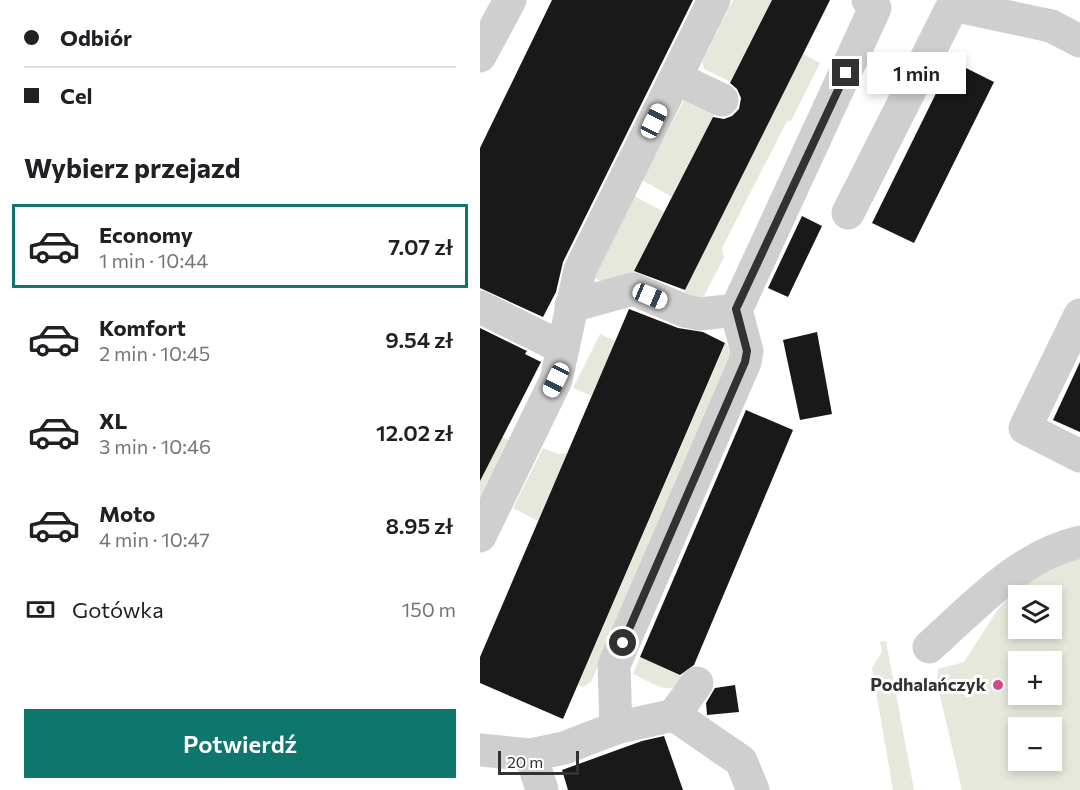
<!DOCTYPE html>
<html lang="pl">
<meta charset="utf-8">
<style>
:root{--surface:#fff;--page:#f6f6f6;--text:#202124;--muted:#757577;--line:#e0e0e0;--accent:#0f766e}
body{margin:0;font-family:Commissioner,sans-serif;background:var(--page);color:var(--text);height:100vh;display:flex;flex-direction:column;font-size:22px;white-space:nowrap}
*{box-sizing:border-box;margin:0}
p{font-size:20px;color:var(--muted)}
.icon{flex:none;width:33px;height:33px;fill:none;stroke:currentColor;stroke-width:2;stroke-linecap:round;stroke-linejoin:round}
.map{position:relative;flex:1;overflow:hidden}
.side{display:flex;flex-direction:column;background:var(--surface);width:480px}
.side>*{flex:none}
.banner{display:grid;align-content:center;height:132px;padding:0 24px;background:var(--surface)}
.controls{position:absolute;left:528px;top:585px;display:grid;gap:12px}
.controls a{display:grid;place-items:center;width:54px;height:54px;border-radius:0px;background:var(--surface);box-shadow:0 3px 9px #0003;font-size:30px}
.scale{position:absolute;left:18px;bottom:15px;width:81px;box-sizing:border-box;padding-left:6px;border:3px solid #323232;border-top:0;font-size:16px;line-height:21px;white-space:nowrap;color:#323232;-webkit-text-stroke:4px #fff;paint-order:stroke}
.end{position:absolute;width:27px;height:27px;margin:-14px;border:8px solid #323232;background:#fff;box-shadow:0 0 0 3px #fff}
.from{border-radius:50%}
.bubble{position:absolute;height:42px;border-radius:0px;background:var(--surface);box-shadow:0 3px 9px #0003;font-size:20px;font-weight:600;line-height:42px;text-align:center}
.car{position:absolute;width:18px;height:36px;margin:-18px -9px;border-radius:8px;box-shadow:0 0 4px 2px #0007;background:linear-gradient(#fff 24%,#345 0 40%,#fff 0 76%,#345 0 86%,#fff 0)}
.banner b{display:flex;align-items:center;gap:21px;height:57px;font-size:22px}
.banner b+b{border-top:2px solid var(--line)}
.banner i{width:15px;height:15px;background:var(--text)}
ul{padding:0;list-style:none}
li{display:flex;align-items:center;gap:18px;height:84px;margin:0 12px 9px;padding:0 12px;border:3px solid transparent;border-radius:0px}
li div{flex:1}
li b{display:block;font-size:22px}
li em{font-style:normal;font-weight:600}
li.selected{border-color:var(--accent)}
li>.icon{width:54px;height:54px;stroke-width:1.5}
h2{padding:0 24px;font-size:27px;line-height:72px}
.pay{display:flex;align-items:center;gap:15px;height:66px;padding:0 24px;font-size:22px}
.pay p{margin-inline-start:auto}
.action{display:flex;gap:12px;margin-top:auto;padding:12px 24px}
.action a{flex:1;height:69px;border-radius:0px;background:var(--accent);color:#fff;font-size:24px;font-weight:600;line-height:69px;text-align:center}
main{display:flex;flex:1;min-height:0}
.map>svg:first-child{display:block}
</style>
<main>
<section class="side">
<div class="banner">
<b><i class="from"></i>Odbiór</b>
<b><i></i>Cel</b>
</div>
<h2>Wybierz przejazd</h2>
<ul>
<li class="selected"><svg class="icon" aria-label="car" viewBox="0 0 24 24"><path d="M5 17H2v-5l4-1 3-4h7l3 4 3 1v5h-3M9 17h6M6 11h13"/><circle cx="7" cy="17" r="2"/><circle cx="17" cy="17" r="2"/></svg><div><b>Economy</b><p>1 min · 10:44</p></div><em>7.07 zł</em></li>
<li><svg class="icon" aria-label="car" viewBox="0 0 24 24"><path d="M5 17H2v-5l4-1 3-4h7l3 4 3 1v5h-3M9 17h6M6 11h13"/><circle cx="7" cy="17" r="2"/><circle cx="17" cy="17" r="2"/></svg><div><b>Komfort</b><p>2 min · 10:45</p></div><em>9.54 zł</em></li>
<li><svg class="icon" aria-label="car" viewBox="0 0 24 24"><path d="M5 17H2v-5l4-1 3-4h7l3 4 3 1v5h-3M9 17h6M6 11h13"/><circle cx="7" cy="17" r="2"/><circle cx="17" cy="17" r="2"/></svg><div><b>XL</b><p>3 min · 10:46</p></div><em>12.02 zł</em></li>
<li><svg class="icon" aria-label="car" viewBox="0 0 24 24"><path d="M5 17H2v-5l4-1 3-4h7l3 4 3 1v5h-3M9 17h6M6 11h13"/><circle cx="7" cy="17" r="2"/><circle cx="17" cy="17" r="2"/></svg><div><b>Moto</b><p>4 min · 10:47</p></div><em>8.95 zł</em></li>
</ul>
<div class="pay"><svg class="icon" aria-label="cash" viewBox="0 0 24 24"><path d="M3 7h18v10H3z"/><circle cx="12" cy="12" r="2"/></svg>Gotówka<p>150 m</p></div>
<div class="action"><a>Potwierdź</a></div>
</section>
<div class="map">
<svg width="600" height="790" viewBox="0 0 600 790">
<rect width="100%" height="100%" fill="#fff"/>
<!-- green -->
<g fill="#e7e8dc" fill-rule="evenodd">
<path d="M253 0H292L251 82 224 69 222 62Z"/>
<path d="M323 54 340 63 311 121H307L305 125 242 248 244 257 223 298 202 296Z"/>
<path d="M204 100H213L237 109 192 197 162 180Z"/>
<path d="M147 192 184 212 154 272 127 284 107 274Z"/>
<path d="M120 334 136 341 112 396 93 388Z"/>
<path d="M246 342 252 355 111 682 102 687 98 685Z"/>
<path d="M21 437 31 441 0 505V481Z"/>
<path d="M63 448 78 454 87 453 58 521 33 508Z"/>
<path d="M600 555V790H482L457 683 458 669 484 662 516 612 538 587ZM538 596H572V628H538ZM538 662H572V694H538ZM538 728H572V760H538Z"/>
<path d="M406 641 434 790H413L392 668 402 651 400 642Z"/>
<path d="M160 657 208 679C186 697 178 685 153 674Z"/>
</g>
<!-- building -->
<g fill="#191919">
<path d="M72 0H213L83 262 76 292 63 317 0 288V148Z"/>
<path d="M292 0H350L205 290 154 271 233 117 244 119 252 116 259 109 261 98 257 89 250 83Z"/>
<path d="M472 61 514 82 434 243 392 223Z"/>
<path d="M322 216 342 226 308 297 288 288Z"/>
<path d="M149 309 198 328 223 332 245 343 83 719 0 683V657Z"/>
<path d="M0 328 47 351 45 354 61 362 0 481Z"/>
<path d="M337 332 352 414 320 420 303 340Z"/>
<path d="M600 362V432L573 420Z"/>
<path d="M266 410 313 430 214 665 200 675 160 657Z"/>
<path d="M255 685 259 712 227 715 226 703 235 688Z"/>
<path d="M184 736 203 790H88L82 770 162 741Z"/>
</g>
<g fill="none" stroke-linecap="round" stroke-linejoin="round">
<!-- minor -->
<g stroke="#cfcfcf" stroke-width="33">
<path d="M0 56 30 0"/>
<path d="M196 78 242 100"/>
<path d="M368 213 473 5 571 26 600 41"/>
<path d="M91 306 153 289 205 311 220 314 256 310"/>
<path d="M0 307 83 348"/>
<path d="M600 315 545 428 600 456"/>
<path d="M0 536 76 380 100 270 234 0"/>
<path d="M449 647C494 607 539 556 600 542"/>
<path d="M194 715 217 683"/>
<path d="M136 728 134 665 265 362 267 351 256 310 395 8 388 0"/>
<path d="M0 750 51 755 84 748 136 728 194 715 261 761 273 790"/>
<path d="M51 755 62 790"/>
</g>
</g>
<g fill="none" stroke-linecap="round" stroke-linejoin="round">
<!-- route -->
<path stroke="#323232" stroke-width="8" d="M143 643 265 362 267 351 256 309 366 73"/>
</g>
<!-- markers -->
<circle fill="#d4488a" stroke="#fff" stroke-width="2" cx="518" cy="685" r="6"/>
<g text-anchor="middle" stroke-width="6" stroke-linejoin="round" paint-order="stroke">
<!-- poi labels -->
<g font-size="18" font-weight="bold" fill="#323232" stroke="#fff" text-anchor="end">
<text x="506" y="691">Podhalańczyk</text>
</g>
</g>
</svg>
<div class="controls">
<a><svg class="icon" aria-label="layers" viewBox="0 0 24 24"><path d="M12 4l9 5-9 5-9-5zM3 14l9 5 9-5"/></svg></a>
<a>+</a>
<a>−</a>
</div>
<div class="scale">20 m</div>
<i class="end from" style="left:143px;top:643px"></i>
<i class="end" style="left:366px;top:73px"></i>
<div class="bubble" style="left:387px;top:52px;width:99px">1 min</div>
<i class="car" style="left:174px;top:121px;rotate:26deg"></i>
<i class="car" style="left:170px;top:296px;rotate:113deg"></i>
<i class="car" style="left:76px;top:380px;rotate:206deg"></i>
</div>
</main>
